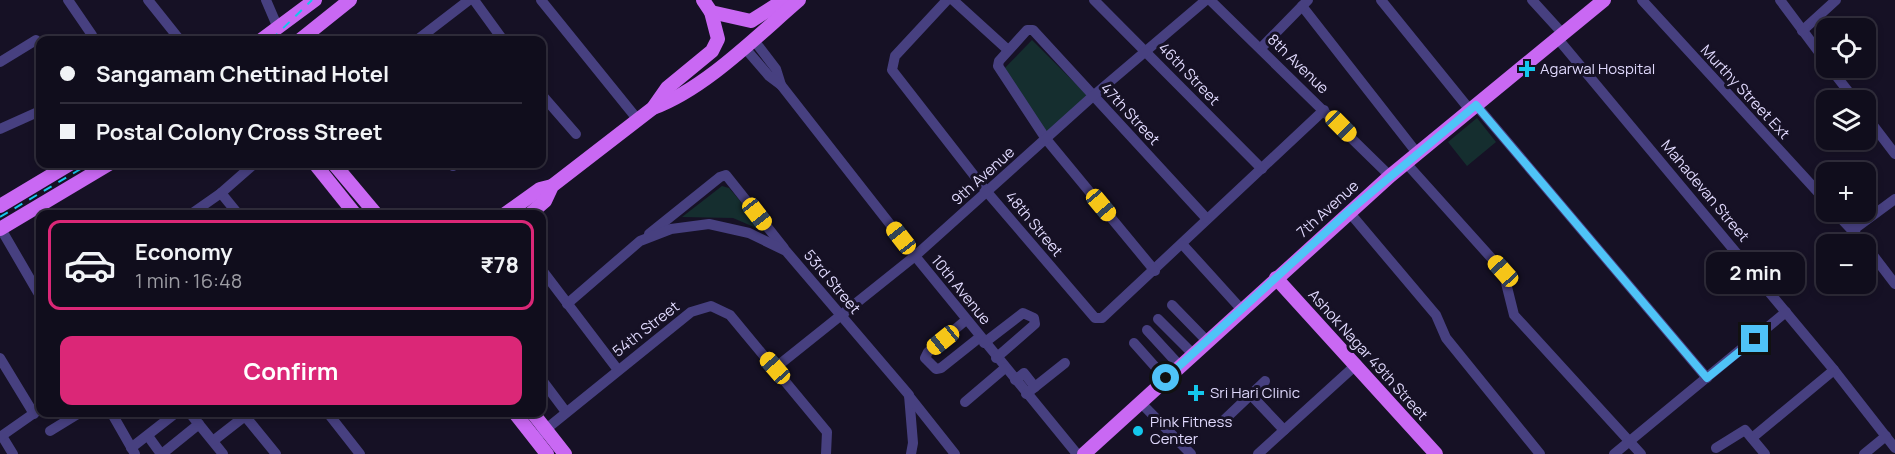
<!DOCTYPE html>
<meta charset="utf-8">
<style>
:root{--surface:#100d1c;--page:#191625;--text:#f1f3f6;--muted:#9c9ca3;--line:#302d3b;--accent:#db2777}
body{margin:0;font-family:Manrope,sans-serif;background:var(--page);color:var(--text);height:100vh;display:flex;flex-direction:column;font-size:22px;white-space:nowrap}
*{box-sizing:border-box;margin:0}
p{font-size:20px;color:var(--muted)}
.icon{flex:none;width:33px;height:33px;fill:none;stroke:currentColor;stroke-width:2;stroke-linecap:round;stroke-linejoin:round}
.map{position:relative;flex:1;overflow:hidden}
.details{position:absolute;left:36px;top:210px;width:510px;height:207px;display:flex;flex-direction:column;background:var(--surface);border-radius:12px;box-shadow:0 3px 9px #0003,0 0 0 2px var(--line)}
.details>*{flex:none}
.banner{position:absolute;left:36px;top:36px;width:510px;height:132px;border-radius:12px;box-shadow:0 3px 9px #0003,0 0 0 2px var(--line);display:grid;align-content:center;height:132px;padding:0 24px;background:var(--surface)}
.fabs{position:absolute;left:1816px;top:18px;display:grid;gap:12px}
.fabs a{display:grid;place-items:center;width:60px;height:60px;border-radius:12px;background:var(--surface);box-shadow:0 3px 9px #0003,0 0 0 2px var(--line);font-size:30px}
.end{position:absolute;width:27px;height:27px;margin:-14px;border:8px solid #4fc3f7;background:#111;box-shadow:0 0 0 3px #111}
.from{border-radius:50%}
.bubble{position:absolute;height:42px;border-radius:12px;background:var(--surface);box-shadow:0 3px 9px #0003,0 0 0 2px var(--line);font-size:20px;font-weight:700;line-height:42px;text-align:center}
.car{position:absolute;width:18px;height:36px;margin:-18px -9px;border-radius:8px;box-shadow:0 0 4px 2px #0007;background:linear-gradient(#f5c518 24%,#345 0 40%,#f5c518 0 76%,#345 0 86%,#f5c518 0)}
.banner b{display:flex;align-items:center;gap:21px;height:57px;font-size:22px}
.banner b+b{border-top:2px solid var(--line)}
.banner i{width:15px;height:15px;background:var(--text)}
ul{padding:10px 0 0;list-style:none}
li{display:flex;align-items:center;gap:18px;height:90px;margin:0 12px 9px;padding:0 12px;border:3px solid transparent;border-radius:12px}
li div{flex:1}
li b{display:block;font-size:22px}
li em{font-style:normal;font-weight:700}
li.current{border-color:var(--accent)}
li>.icon{width:54px;height:54px;stroke-width:1.5}
.button{display:flex;gap:12px;margin-top:auto;padding:12px 24px}
.button a{flex:1;height:69px;border-radius:12px;background:var(--accent);color:#fff;font-size:24px;font-weight:700;line-height:69px;text-align:center}
.map>svg:first-child{display:block}
</style>
<div class="map">
<svg width="1895" height="454" viewBox="0 0 1895 454">
<rect width="100%" height="100%" fill="#161125"/>
<!-- green -->
<g fill="#152e2f">
<path d="M1032 40 1091 99 1048 136 999 74Z"/>
<path d="M1477 118 1496 142 1467 166 1448 142Z"/>
<path d="M722 186 729 188 768 233 733 218 682 217Z"/>
</g>
<g fill="none" stroke-linecap="round" stroke-linejoin="round">
<!-- minor -->
<g stroke="#474080" stroke-width="10">
<path d="M68 0 92 35"/>
<path d="M148 0 180 40"/>
<path d="M266 0 278 28"/>
<path d="M474 0 503 40"/>
<path d="M541 0 638 120"/>
<path d="M947 0 895 56 892 70 987 192 1095 318H1102L1324 110"/>
<path d="M953 0 1008 50"/>
<path d="M1094 0 1262 169"/>
<path d="M1210 0 1390 176"/>
<path d="M1381 0 1470 110"/>
<path d="M1532 0 1563 34"/>
<path d="M1642 0 1827 202"/>
<path d="M1780 0 1827 63"/>
<path d="M1302 6 1417 153"/>
<path d="M1802 31 1836 0"/>
<path d="M753 39 776 69 781 85"/>
<path d="M1558 39 1834 370 1895 448"/>
<path d="M417 40 469 0"/>
<path d="M744 47 769 76 781 85 915 256 1077 454"/>
<path d="M1261 48 1308 0"/>
<path d="M0 62 36 40"/>
<path d="M1830 68 1855 100"/>
<path d="M542 95 576 134"/>
<path d="M1476 105 1707 378"/>
<path d="M1866 116 1895 154"/>
<path d="M0 129 40 111"/>
<path d="M1406 163 1503 271 1514 315 1641 454"/>
<path d="M449 164 453 166 457 164"/>
<path d="M221 193 238 214"/>
<path d="M1349 212 1436 315 1446 338 1540 454"/>
<path d="M1835 212 1865 244"/>
<path d="M191 214 221 193 254 164"/>
<path d="M1 229 40 296"/>
<path d="M1853 230 1895 199"/>
<path d="M649 234 720 177 726 175 784 248"/>
<path d="M1183 245 1242 310"/>
<path d="M1866 246 1895 284"/>
<path d="M542 270 618 370"/>
<path d="M1155 271 1046 139 998 66 999 61 1027 30H1033L1207 219"/>
<path d="M567 304 640 241 671 229 709 224 749 233 786 251 909 395 913 443 911 454"/>
<path d="M1172 305 1208 342"/>
<path d="M1158 319 1193 354"/>
<path d="M966 320 928 352 925 358 936 369 941 368 980 337"/>
<path d="M1147 330 1180 366"/>
<path d="M984 343 1023 313 1034 318 1035 324 996 358"/>
<path d="M1134 343 1166 379"/>
<path d="M0 358 34 414"/>
<path d="M775 368 915 256 1093 96 1206 0"/>
<path d="M542 380 566 412"/>
<path d="M1015 380 1024 373 1035 387"/>
<path d="M1026 394 1065 363"/>
<path d="M1250 394 1284 430"/>
<path d="M909 396 955 454"/>
<path d="M965 402 1005 368"/>
<path d="M1141 403 1191 454"/>
<path d="M111 412 135 454"/>
<path d="M189 412 223 454"/>
<path d="M327 412 360 454"/>
<path d="M1225 419 1265 381"/>
<path d="M50 431 81 412"/>
<path d="M540 434 691 312 711 306 730 315 827 432 826 454"/>
<path d="M2 436 13 454"/>
<path d="M148 436 161 454"/>
<path d="M0 437 40 409"/>
<path d="M1752 438 1834 370"/>
<path d="M213 441 245 416 276 454"/>
<path d="M131 448 177 412"/>
<path d="M1716 448 1745 430 1765 454"/>
<path d="M162 454 199 424"/>
<path d="M1258 454 1357 364"/>
<path d="M1614 454 1786 312"/>
<path d="M1864 454 1886 436"/>
</g>
<!-- major -->
<g stroke="#c968f3" stroke-width="14">
<path d="M711 12 751 21 784 0"/>
<path d="M261 40 315 0"/>
<path d="M300 40 350 0"/>
<path d="M653 108C705 89 757 36 799 0"/>
<path d="M315 164 355 214"/>
<path d="M334 164 376 214"/>
<path d="M0 206 70 164"/>
<path d="M505 214 540 189 552 186"/>
<path d="M530 214 545 201 552 186 653 108 667 88 712 51 718 39 711 12 703 0"/>
<path d="M0 229 109 164"/>
<path d="M1276 278 1436 454"/>
<path d="M514 412 547 454"/>
<path d="M532 412 565 454"/>
<path d="M1084 454 1390 176 1604 0"/>
</g>
<!-- rail -->
<g stroke="#14c7ec" stroke-width="2" stroke-dasharray="9 8" stroke-linecap="butt">
<path d="M271 40 312 0"/>
<path d="M0 217 89 164"/>
</g>
</g>
<g fill="none" stroke-linecap="round" stroke-linejoin="round">
<!-- route -->
<path stroke="#4fc3f7" stroke-width="8" d="M1166 378 1348 212 1476 105 1707 378 1755 339"/>
</g>
<!-- markers -->
<g fill="#14c7ec" stroke="#161125" stroke-width="2">
<path d="M1524 60h6v6h6v6h-6v6h-6v-6h-6v-6h6z"/>
<path d="M1193 384h6v6h6v6h-6v6h-6v-6h-6v-6h6z"/>
<circle cx="1138" cy="431" r="6"/>
</g>
<g text-anchor="middle" stroke-width="6" stroke-linejoin="round" paint-order="stroke">
<!-- street labels -->
<g font-size="15" fill="#dfd8fc" stroke="#161125">
<text transform="translate(1298 64) rotate(44)" y="5">8th Avenue</text>
<text transform="translate(1189 74) rotate(46)" y="5">46th Street</text>
<text transform="translate(1745 92) rotate(47)" y="5">Murthy Street Ext</text>
<text transform="translate(1130 114) rotate(47)" y="5">47th Street</text>
<text transform="translate(983 176) rotate(-42)" y="5">9th Avenue</text>
<text transform="translate(1705 191) rotate(50)" y="5">Mahadevan Street</text>
<text transform="translate(1328 209) rotate(-42)" y="5">7th Avenue</text>
<text transform="translate(1034 224) rotate(50)" y="5">48th Street</text>
<text transform="translate(832 282) rotate(50)" y="5">53rd Street</text>
<text transform="translate(961 290) rotate(51)" y="5">10th Avenue</text>
<text transform="translate(646 329) rotate(-38)" y="5">54th Street</text>
<text transform="translate(1368 355) rotate(48)" y="5">Ashok Nagar 49th Street</text>
</g>
<!-- poi labels -->
<g font-size="15" fill="#dfd8fc" stroke="#161125" text-anchor="start">
<text x="1540" y="74">Agarwal Hospital</text>
<text x="1210" y="398">Sri Hari Clinic</text>
<text x="1150" y="427">Pink Fitness<tspan x="1150" dy="17">Center</tspan></text>
</g>
</g>
</svg>
<div class="fabs">
<a><svg class="icon" aria-label="locate" viewBox="0 0 24 24"><circle cx="12" cy="12" r="6"/><path d="M12 2v4M12 18v4M2 12h4M18 12h4"/></svg></a>
<a><svg class="icon" aria-label="layers" viewBox="0 0 24 24"><path d="M12 4l9 5-9 5-9-5zM3 14l9 5 9-5"/></svg></a>
<a>+</a>
<a>−</a>
</div>
<i class="end from" style="left:1166px;top:378px"></i>
<i class="end" style="left:1755px;top:339px"></i>
<div class="bubble" style="left:1706px;top:252px;width:99px">2 min</div>
<i class="car" style="left:1341px;top:126px;rotate:135deg"></i>
<i class="car" style="left:1101px;top:205px;rotate:140deg"></i>
<i class="car" style="left:757px;top:214px;rotate:142deg"></i>
<i class="car" style="left:901px;top:238px;rotate:322deg"></i>
<i class="car" style="left:1503px;top:271px;rotate:318deg"></i>
<i class="car" style="left:943px;top:340px;rotate:231deg"></i>
<i class="car" style="left:775px;top:368px;rotate:319deg"></i>
<div class="banner">
<b><i class="from"></i>Sangamam Chettinad Hotel</b>
<b><i></i>Postal Colony Cross Street</b>
</div>
<section class="details">
<ul>
<li class="current"><svg class="icon" aria-label="car" viewBox="0 0 24 24"><path d="M5 17H2v-5l4-1 3-4h7l3 4 3 1v5h-3M9 17h6M6 11h13"/><circle cx="7" cy="17" r="2"/><circle cx="17" cy="17" r="2"/></svg><div><b>Economy</b><p>1 min · 16:48</p></div><em>₹78</em></li>
</ul>
<div class="button"><a>Confirm</a></div>
</section>
</div>
